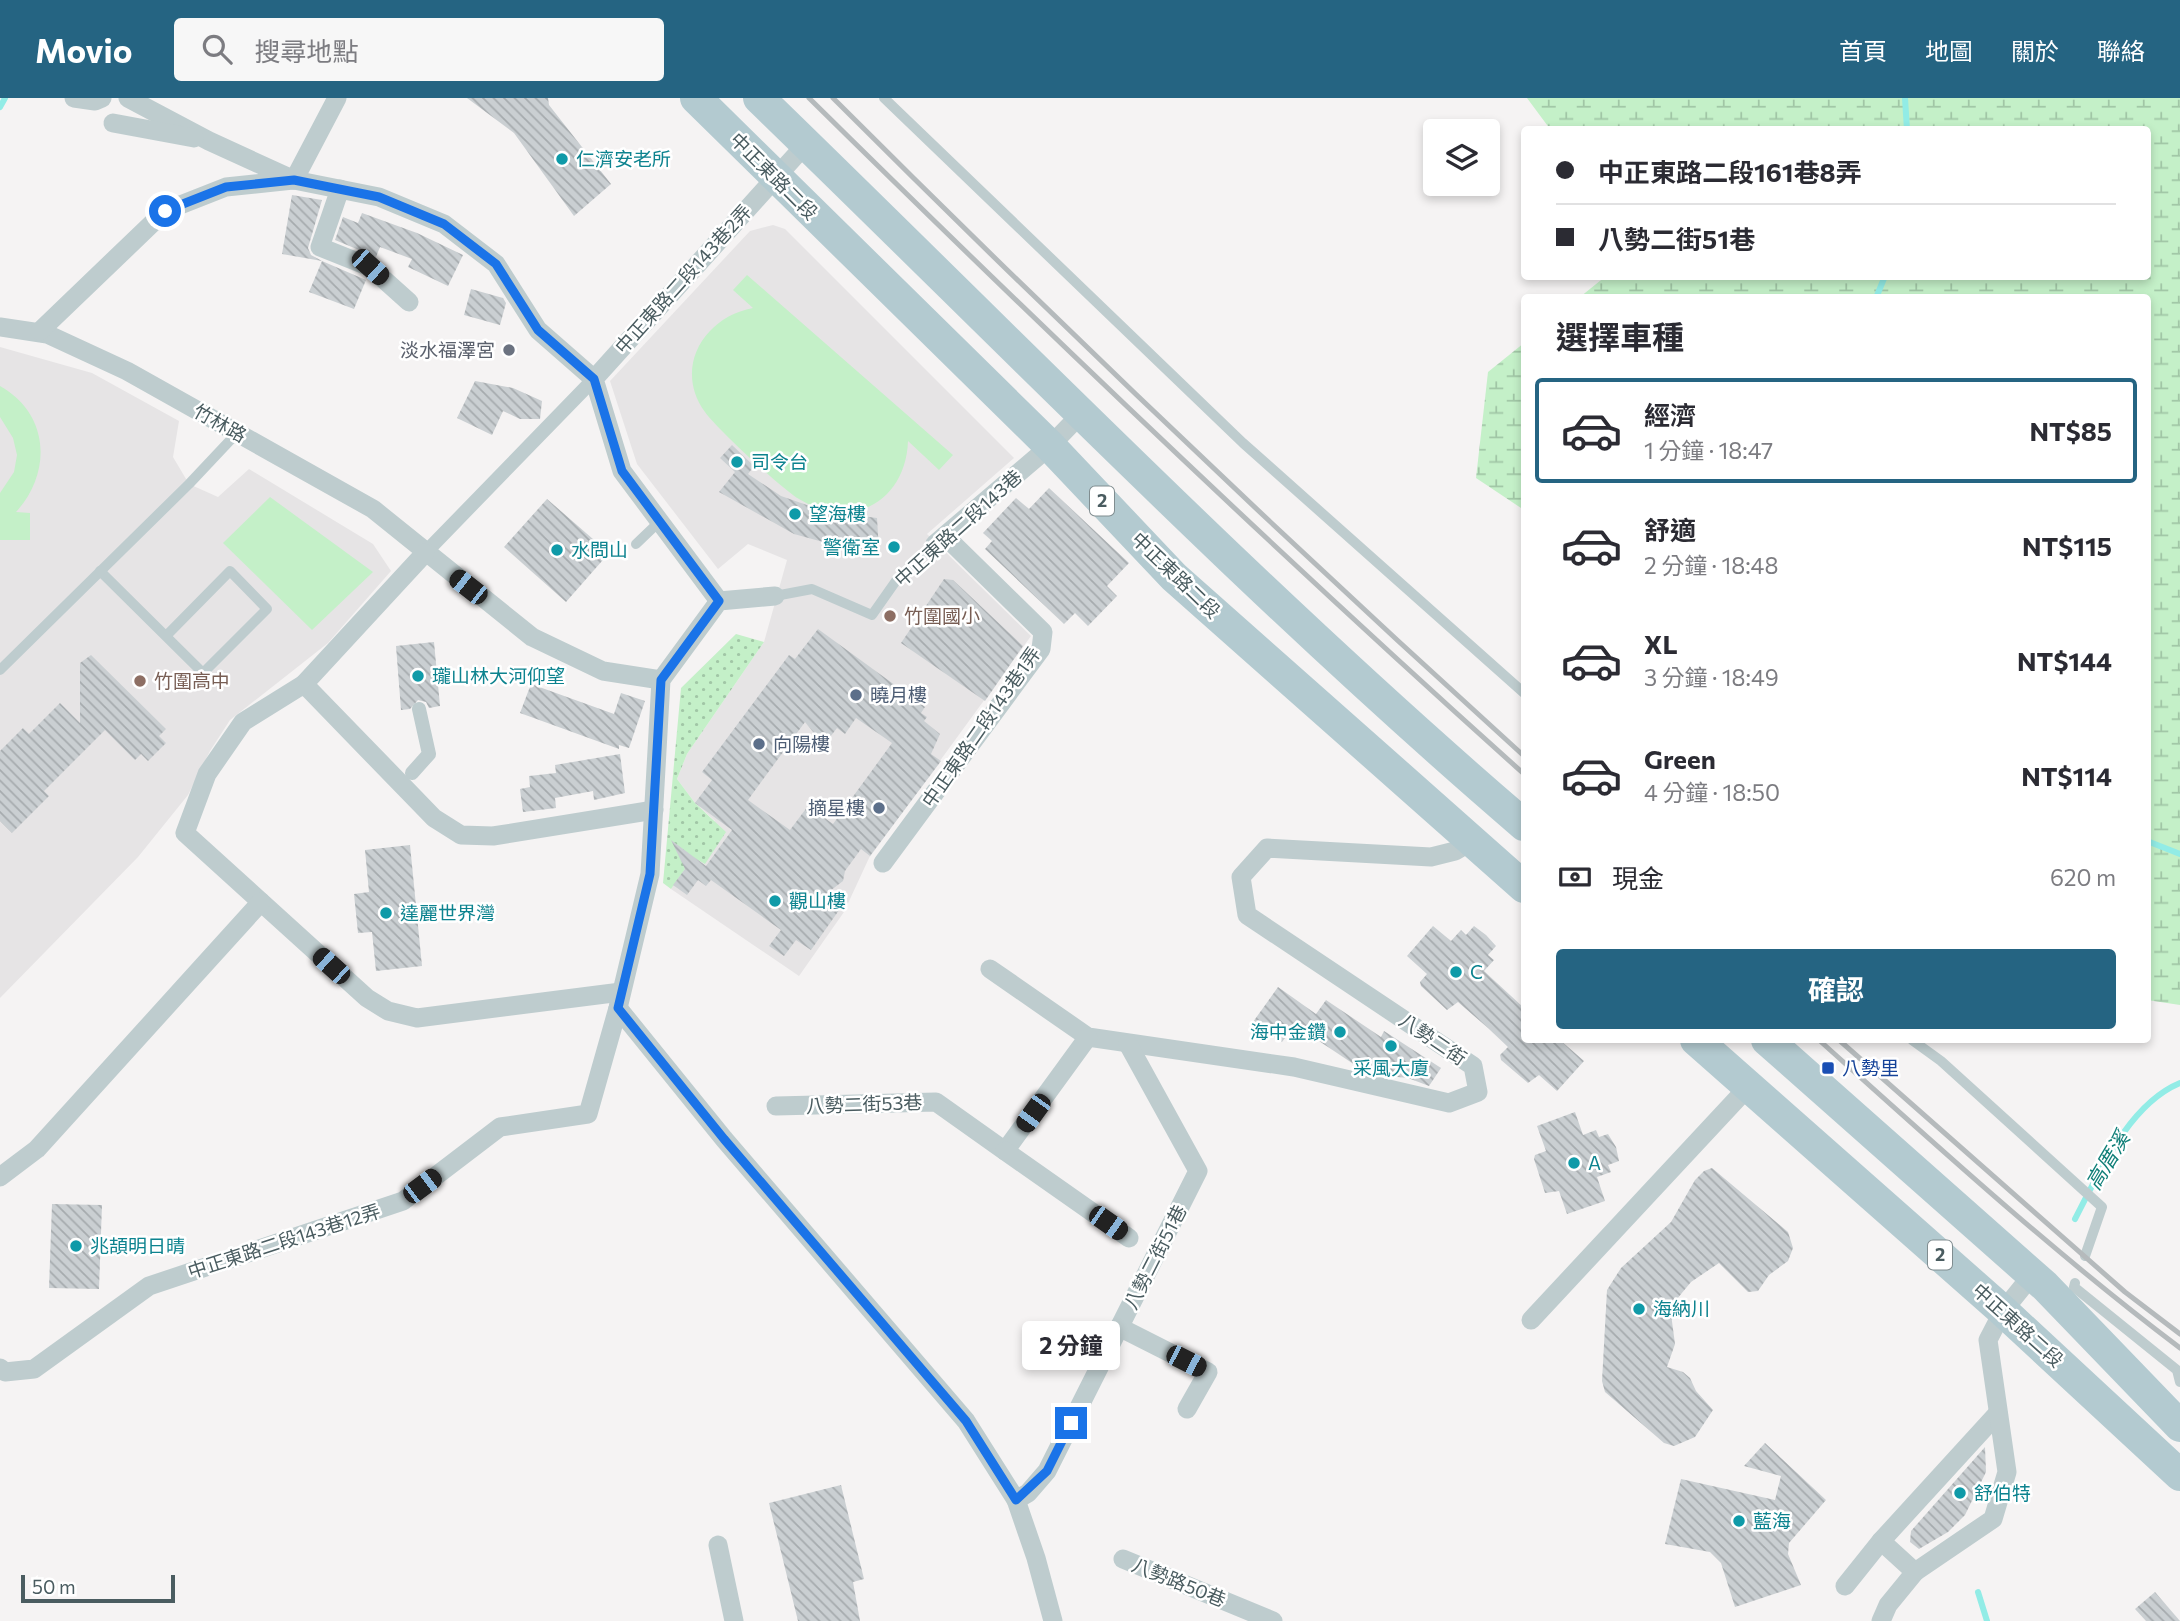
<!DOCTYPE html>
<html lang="zh-TW">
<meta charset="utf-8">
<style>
:root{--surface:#fff;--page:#f7f7f7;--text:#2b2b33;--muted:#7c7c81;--line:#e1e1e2;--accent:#256482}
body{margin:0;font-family:Commissioner,"Noto Sans TC",sans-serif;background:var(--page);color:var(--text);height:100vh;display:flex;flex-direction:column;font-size:26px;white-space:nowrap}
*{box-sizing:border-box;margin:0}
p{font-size:23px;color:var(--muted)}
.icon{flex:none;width:38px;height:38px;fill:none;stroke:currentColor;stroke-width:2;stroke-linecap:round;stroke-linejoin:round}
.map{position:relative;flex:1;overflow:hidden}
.details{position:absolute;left:1521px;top:196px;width:630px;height:749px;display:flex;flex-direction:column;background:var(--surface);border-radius:7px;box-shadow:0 4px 10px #0003}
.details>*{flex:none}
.hud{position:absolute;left:1521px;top:28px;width:630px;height:154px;border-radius:7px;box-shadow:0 4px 10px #0003;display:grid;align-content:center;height:154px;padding:0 35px;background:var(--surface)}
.fabs{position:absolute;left:1423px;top:21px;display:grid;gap:14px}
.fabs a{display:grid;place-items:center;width:77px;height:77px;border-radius:7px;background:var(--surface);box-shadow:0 4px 10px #0003;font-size:35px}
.scale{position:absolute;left:21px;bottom:18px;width:154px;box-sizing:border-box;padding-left:7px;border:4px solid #4a5c60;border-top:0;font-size:19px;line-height:24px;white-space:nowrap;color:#4a5c60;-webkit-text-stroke:5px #fff;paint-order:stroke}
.end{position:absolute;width:32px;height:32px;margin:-16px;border:9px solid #1a73e8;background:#fff;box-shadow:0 0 0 4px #fff}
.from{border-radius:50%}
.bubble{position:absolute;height:49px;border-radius:7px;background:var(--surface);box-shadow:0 4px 10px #0003;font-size:23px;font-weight:700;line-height:49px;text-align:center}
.car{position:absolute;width:21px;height:42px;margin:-21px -10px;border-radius:9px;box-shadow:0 0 5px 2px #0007;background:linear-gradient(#222 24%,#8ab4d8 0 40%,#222 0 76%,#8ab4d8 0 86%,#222 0)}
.hud b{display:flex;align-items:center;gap:24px;height:66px;font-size:26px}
.hud b+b{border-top:2px solid var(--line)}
.hud i{width:18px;height:18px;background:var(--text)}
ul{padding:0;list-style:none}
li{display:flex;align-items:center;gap:21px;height:105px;margin:0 14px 10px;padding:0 21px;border:4px solid transparent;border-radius:7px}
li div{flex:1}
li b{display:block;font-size:26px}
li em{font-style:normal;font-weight:700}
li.active{border-color:var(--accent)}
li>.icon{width:63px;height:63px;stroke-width:1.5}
h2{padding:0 35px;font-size:32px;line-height:84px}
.pay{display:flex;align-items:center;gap:18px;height:77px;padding:0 35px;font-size:26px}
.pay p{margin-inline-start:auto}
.action{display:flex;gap:14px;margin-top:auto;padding:14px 35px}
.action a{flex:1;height:80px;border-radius:7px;background:var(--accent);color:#fff;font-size:28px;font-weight:700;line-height:80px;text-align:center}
header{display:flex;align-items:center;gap:42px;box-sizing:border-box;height:98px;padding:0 35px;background:var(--accent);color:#fff}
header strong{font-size:33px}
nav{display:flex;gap:38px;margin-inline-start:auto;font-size:24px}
.search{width:490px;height:63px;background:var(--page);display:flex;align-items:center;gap:18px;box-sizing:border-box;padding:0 24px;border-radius:7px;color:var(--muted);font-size:26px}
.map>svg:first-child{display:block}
</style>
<header>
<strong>Movio</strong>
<div class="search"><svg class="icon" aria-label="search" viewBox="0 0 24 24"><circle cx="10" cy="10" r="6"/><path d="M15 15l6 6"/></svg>搜尋地點</div>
<nav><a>首頁</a><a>地圖</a><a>關於</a><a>聯絡</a></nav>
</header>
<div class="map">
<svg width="2180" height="1523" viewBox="0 0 2180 1523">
<defs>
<pattern id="grass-dots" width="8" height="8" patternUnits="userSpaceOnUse" patternTransform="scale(1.75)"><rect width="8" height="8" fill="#c4f0c8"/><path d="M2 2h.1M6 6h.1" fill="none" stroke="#a1c6a6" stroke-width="1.8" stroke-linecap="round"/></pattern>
<pattern id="wetland-marsh" width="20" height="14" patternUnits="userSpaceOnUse" patternTransform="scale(1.75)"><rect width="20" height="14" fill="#c4f0c8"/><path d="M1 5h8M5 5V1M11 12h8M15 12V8" fill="none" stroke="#a1c6a6"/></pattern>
<pattern id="building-back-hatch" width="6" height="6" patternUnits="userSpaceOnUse" patternTransform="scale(1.75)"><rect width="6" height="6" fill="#cacfd2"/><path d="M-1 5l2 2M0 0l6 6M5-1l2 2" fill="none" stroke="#a6abae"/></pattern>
</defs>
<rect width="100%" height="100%" fill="#f5f3f3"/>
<!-- education -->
<g fill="#e6e4e5">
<path d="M773 127 785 131 1014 360 927 436 1031 538 869 760 844 814 799 878 671 791 685 771 684 761 694 759 715 723 695 705 677 681 687 656 764 544 787 462 748 446 718 471 637 366 610 283 750 133Z"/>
<path d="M0 249 92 275 179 323 173 359 189 386 218 399 249 371 373 446 391 473 328 545 230 622 210 653 188 697 138 759 0 900Z"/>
</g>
<!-- grass -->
<path fill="url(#grass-dots)" d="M736 536 764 544 687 656 677 681 695 705 726 734 705 766 691 758 684 761 685 771 671 791 663 785 681 590Z"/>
<!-- wetland -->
<g fill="url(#wetland-marsh)">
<path d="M1527 0H2180V907L2147 902V200L1580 199 1606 178H2147V32L1550 31Z"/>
<path d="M1524 245V412L1476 380 1488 274Z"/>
</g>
<!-- pitch -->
<g fill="#c4f0c8">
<path d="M747 177 953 357 939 372 908 343C906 403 852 434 799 401 781 390 717 331 705 314 673 270 704 219 753 210L733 192Z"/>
<path d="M0 288C50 316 52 375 16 414L30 415V442H0V395L14 374 17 357 13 340 0 319Z"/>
<path d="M270 399 373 474 312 532 223 445Z"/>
</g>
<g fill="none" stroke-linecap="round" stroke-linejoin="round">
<!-- stream -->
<g stroke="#92ece6" stroke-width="6">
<path d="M1905 0 1907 32"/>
<path d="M0 9 5 0"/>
<path d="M1876 200 1885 178"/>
<path d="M2147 743 2180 756"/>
<path d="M2075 1121C2099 1075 2129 1006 2180 985"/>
<path d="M1978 1494 1987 1523"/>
</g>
</g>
<!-- building -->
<g fill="url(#building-back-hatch)" fill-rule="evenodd">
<path d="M467 0H548L549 7 611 86 574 118 514 35Z"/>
<path d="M292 97 322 102 308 150 311 157 322 163 282 156Z"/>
<path d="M362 115 417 135 463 157 448 188 408 169 412 161 380 149 376 159 335 142 343 119 358 125Z"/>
<path d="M322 163 366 182 354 211 309 194Z"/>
<path d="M471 191 503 200 506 205 500 227 464 217Z"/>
<path d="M475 283 513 290 542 303 540 321H520L503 313 492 337 457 320Z"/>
<path d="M732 347 754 368 748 376 781 398 824 413 877 420 879 453 834 447 794 436 719 394 735 374 720 360Z"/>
<path d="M1049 390 1129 465 1107 488 1117 498 1088 528 1075 515 1064 526 985 451 992 443 983 435 1016 400 1029 411Z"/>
<path d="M547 401 609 455 566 504 504 449Z"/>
<path d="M944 481 953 482 1023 548 985 603 901 545Z"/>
<path d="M818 531 925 609 921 615 927 619 924 623 940 636 931 656 941 663 870 758 861 751 845 773 843 783 826 796 842 808 811 852 796 842 784 858 769 848 781 832 711 782 706 788 698 782 687 797 673 787 685 771 671 742 706 768 732 732 695 705 712 682 702 674 789 557 795 561ZM856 620 892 645 833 726 808 708 790 732 748 702 805 624 818 640 827 643 837 630 845 636Z"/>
<path d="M434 544 440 608 429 610 426 604 418 602 410 611 401 612 396 548Z"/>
<path d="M91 557 166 631 159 638 166 645 148 663 141 656 135 662 105 632 44 693 49 698 12 735 0 723V653L23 630 29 636 60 605 80 625V565Z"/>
<path d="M531 586 614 616 621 595 645 603 629 650 619 647V651L520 615Z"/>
<path d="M620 656 625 695 594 702 593 693 555 700 556 710 523 714 520 691 530 689 529 678 556 675 555 667Z"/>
<path d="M410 747 422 868 376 873 372 834 358 835 354 796 369 794 365 752Z"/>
<path d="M1433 828 1451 843 1461 832 1466 837 1474 828 1486 837 1496 848 1488 857 1494 862 1484 873 1524 910V942H1560L1584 963 1557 993 1539 977 1528 985 1501 962 1500 957 1508 949 1488 930 1458 904 1447 912 1421 888 1420 884 1427 876 1407 858Z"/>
<path d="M1278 889 1316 916 1326 902 1381 939 1384 933 1441 970 1429 988 1408 980 1388 978 1359 960 1355 967 1295 927 1282 944 1253 924Z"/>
<path d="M1575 1014 1583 1037 1596 1032 1599 1039 1608 1036 1616 1049 1619 1063 1608 1067 1611 1074 1597 1079 1605 1103 1567 1116 1559 1093 1545 1095 1534 1061 1535 1057 1546 1053 1537 1028Z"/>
<path d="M1712 1070 1788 1134 1793 1150 1788 1163 1769 1177 1758 1193 1748 1194 1719 1165 1691 1184 1672 1207 1671 1216 1675 1246 1667 1269 1683 1274 1690 1280 1696 1293 1713 1312 1695 1339 1674 1348 1664 1345 1605 1294 1602 1283 1607 1192 1621 1170 1671 1124 1695 1082 1704 1073Z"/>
<path d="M52 1106 102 1107 99 1191 49 1190Z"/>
<path d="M1765 1345 1826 1402 1789 1445 1788 1456 1801 1487 1735 1509 1721 1465 1710 1454 1665 1446 1681 1381 1775 1402 1781 1378 1744 1368Z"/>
<path d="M1985 1349 1986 1374 1965 1417 1948 1434 1919 1451 1910 1444 1911 1433Z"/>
<path d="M841 1387 864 1481 853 1484 860 1523H798L769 1405Z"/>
<path d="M2155 1494 2180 1523H2146L2135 1511Z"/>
</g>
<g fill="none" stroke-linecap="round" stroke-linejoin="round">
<!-- service -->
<g stroke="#beccce" stroke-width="10">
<path d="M884 0 1243 345 1524 595"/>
<path d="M636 446 659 424"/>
<path d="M100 473 203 575 267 511 230 473 166 538"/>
<path d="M775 498 812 491 872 517 898 480 935 446"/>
<path d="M0 572 189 386 237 335"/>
<path d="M1912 942 1941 963 2102 1109 2085 1158"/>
<path d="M2075 1185 2074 1189 2177 1272 2180 1284"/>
</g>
<!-- pedestrian -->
<g stroke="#beccce" stroke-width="14">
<path d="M425 455 594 281"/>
<path d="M412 675 429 656 419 611"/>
</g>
<!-- minor -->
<g stroke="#beccce" stroke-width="19">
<path d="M74 0 95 3 102 0"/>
<path d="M128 0 209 43 294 82 379 99 444 126 496 166 538 232 594 281"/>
<path d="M113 25 194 40"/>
<path d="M294 82 337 0"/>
<path d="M340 91 320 149 370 169 409 204"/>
<path d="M0 229 47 236 127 273 373 411 532 539 603 573 661 582"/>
<path d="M40 233 165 113 226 89 293 82"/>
<path d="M935 446 1050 348 1080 317"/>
<path d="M719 503 622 373 594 281 806 46"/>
<path d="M304 586 425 455"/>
<path d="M883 765 1041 551 1043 534 945 438"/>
<path d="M990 871 1088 939 1294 969 1449 1005 1478 994 1473 968 1247 817 1241 779 1267 750 1431 759 1455 753 1472 743"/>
<path d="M621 894 417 920 388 913 367 900 185 735 207 676 243 624 304 586 434 720 461 737 493 738 654 712"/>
<path d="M618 910 724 1041 966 1323 1016 1402 1036 1460 1053 1523"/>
<path d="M776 1008 936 1004 1005 1053 1088 939"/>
<path d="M1005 1053 1129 1140"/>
<path d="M0 1079 37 1051 261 804"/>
<path d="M1531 1222 1749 988"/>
<path d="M1119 1229 1208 1274 1187 1311"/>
<path d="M0 1270 5 1274 34 1271 149 1188 403 1103 500 1029 588 1016 618 910 650 776 661 582 719 503 775 498"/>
<path d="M1016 1402 1028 1395 1047 1373 1198 1073 1128 946"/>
<path d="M1881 1443 1915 1474"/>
<path d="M718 1447 734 1523"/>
<path d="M1123 1461 1273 1523"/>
<path d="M1845 1488 1881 1443 1998 1315"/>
<path d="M1881 1523 1888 1507 1915 1474 1993 1421 2007 1374 1988 1242 2003 1213 2032 1177"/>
</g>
<!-- primary -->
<g stroke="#b3cad0" stroke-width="32">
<path d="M696 0 1050 348 1174 479 1524 789"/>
<path d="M759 0C1012 245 1257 498 1524 727"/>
<path d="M1696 942 2003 1213 2180 1377"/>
<path d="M1767 942 2045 1188 2180 1328"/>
</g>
<!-- rail -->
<g stroke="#b5babc" stroke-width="5">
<path d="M809 0C1043 231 1280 457 1524 676"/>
<path d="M833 0C1058 225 1288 444 1524 658"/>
<path d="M1819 942C1937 1048 2053 1154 2180 1250"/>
<path d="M1839 942 2125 1194 2180 1236"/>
</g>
</g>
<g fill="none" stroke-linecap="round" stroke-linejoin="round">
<!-- route -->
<path stroke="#1a73e8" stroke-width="9" d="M165 113 226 89 294 82 379 99 444 126 496 166 538 232 594 281 622 373 719 503 661 582 650 776 618 910 724 1041 966 1323 1016 1402 1047 1373 1071 1325"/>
</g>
<!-- markers -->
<g fill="#0f9aa8" stroke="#fff" stroke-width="2.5">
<circle cx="562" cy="61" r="7"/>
<circle cx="737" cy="364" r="7"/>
<circle cx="795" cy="416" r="7"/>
<circle cx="894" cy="449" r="7"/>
<circle cx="557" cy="452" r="7"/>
<circle cx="418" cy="578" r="7"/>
<circle cx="775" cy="803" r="7"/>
<circle cx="386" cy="815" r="7"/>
<circle cx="1456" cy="874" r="7"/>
<circle cx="1340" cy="934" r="7"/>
<circle cx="1391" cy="948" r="7"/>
<circle cx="1574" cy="1065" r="7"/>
<circle cx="76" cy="1148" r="7"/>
<circle cx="1639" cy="1211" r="7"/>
<circle cx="1960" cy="1395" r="7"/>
<circle cx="1739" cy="1423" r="7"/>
</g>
<circle fill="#6b7280" stroke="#fff" stroke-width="2.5" cx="509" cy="252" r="7"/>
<g fill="#8d6e63" stroke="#fff" stroke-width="2.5">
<circle cx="890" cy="518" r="7"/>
<circle cx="140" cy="583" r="7"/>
</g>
<g fill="#5c6f8a" stroke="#fff" stroke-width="2.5">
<circle cx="856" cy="597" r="7"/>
<circle cx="759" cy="646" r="7"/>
<circle cx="879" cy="710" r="7"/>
</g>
<rect fill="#1a4fb4" stroke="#fff" stroke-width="2.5" x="1821" y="963" width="14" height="14" rx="3.5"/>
<g text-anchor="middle" stroke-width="5" stroke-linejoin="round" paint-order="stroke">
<!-- shield labels -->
<g fill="#fff" stroke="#808d90" stroke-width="2">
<rect x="1090" y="388.5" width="24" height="29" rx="5"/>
<rect x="1928" y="1142.5" width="24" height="29" rx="5"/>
</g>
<g font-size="18" font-weight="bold" fill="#4a5c60">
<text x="1102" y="409">2</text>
<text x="1940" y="1163">2</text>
</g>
<!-- culture labels -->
<g font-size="19" fill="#0d838f" stroke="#fff" text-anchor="start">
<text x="576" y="68">仁濟安老所</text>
<text x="751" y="371">司令台</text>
<text x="809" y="423">望海樓</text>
<text x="880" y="456" text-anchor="end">警衛室</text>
<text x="571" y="459">水問山</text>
<text x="432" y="585">瓏山林大河仰望</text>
<text x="789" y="810">觀山樓</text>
<text x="400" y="822">達麗世界灣</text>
<text x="1470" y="881">C</text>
<text x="1326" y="941" text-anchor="end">海中金鑽</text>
<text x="1391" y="977" text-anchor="middle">采風大廈</text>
<text x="1588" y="1072">A</text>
<text x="90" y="1155">兆頡明日晴</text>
<text x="1653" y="1218">海納川</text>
<text x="1974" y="1402">舒伯特</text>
<text x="1753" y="1430">藍海</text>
</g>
<!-- street labels -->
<g font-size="19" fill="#4a5c60" stroke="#fff">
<text transform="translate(774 78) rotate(45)" y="7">中正東路二段</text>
<text transform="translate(683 181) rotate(-48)" y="7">中正東路二段143巷2弄</text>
<text transform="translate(220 325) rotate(29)" y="7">竹林路</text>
<text transform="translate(958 430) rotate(-42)" y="7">中正東路二段143巷</text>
<text transform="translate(1176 477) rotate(44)" y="7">中正東路二段</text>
<text transform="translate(981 629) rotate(-55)" y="7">中正東路二段143巷1弄</text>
<text transform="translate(1433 941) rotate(34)" y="7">八勢二街</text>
<text transform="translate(864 1006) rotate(-2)" y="7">八勢二街53巷</text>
<text transform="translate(284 1143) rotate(-18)" y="7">中正東路二段143巷12弄</text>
<text transform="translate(1155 1159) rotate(-63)" y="7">八勢二街51巷</text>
<text transform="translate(2018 1227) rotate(42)" y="7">中正東路二段</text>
<text transform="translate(1179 1484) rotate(22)" y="7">八勢路50巷</text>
</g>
<!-- worship labels -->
<g font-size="19" fill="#5b616d" stroke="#fff" text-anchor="end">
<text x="495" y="259">淡水福澤宮</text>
</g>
<!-- education labels -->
<g font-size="19" fill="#785e54" stroke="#fff" text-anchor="start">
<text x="904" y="525">竹圍國小</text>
<text x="154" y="590">竹圍高中</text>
</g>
<!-- service labels -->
<g font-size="19" fill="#4e5e75" stroke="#fff" text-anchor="start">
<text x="870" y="604">曉月樓</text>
<text x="773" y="653">向陽樓</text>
<text x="865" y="717" text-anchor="end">摘星樓</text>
</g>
<!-- transit labels -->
<g font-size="19" fill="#164399" stroke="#fff" text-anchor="start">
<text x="1842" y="977">八勢里</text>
</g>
<!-- water labels -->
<g font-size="21" font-style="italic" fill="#107f78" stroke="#fff">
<text transform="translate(2108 1063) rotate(-59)" y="7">高厝溪</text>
</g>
</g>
</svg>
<div class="fabs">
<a><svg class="icon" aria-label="layers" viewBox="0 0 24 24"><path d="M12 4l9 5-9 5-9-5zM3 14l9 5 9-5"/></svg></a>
</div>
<div class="scale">50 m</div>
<i class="end from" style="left:165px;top:113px"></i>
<i class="end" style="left:1071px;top:1325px"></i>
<div class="bubble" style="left:1022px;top:1223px;width:98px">2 分鐘</div>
<i class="car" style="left:370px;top:169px;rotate:132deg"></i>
<i class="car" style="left:468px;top:489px;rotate:308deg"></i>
<i class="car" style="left:331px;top:868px;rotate:312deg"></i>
<i class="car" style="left:1033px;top:1015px;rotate:216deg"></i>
<i class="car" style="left:422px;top:1088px;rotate:53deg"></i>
<i class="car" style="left:1108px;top:1125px;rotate:125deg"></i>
<i class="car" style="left:1186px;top:1263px;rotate:117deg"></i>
<div class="hud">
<b><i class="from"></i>中正東路二段161巷8弄</b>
<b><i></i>八勢二街51巷</b>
</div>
<section class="details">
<h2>選擇車種</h2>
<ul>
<li class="active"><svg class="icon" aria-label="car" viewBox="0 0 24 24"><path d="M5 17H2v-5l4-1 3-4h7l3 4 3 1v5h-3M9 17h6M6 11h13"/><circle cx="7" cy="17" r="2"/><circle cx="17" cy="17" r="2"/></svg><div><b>經濟</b><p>1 分鐘 · 18:47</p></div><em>NT$85</em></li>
<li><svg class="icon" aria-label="car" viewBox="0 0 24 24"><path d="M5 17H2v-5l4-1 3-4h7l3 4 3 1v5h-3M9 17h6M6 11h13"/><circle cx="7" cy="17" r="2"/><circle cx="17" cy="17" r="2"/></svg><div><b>舒適</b><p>2 分鐘 · 18:48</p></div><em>NT$115</em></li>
<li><svg class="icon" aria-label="car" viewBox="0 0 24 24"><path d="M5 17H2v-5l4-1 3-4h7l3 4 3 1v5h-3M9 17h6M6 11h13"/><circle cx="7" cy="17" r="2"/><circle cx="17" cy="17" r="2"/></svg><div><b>XL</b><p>3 分鐘 · 18:49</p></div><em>NT$144</em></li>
<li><svg class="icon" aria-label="car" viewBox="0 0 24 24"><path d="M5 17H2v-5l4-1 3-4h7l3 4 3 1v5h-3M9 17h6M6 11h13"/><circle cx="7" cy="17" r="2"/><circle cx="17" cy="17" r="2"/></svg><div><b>Green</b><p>4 分鐘 · 18:50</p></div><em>NT$114</em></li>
</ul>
<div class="pay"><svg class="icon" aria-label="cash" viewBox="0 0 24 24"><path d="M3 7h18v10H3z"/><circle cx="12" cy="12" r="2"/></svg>現金<p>620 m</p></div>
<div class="action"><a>確認</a></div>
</section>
</div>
